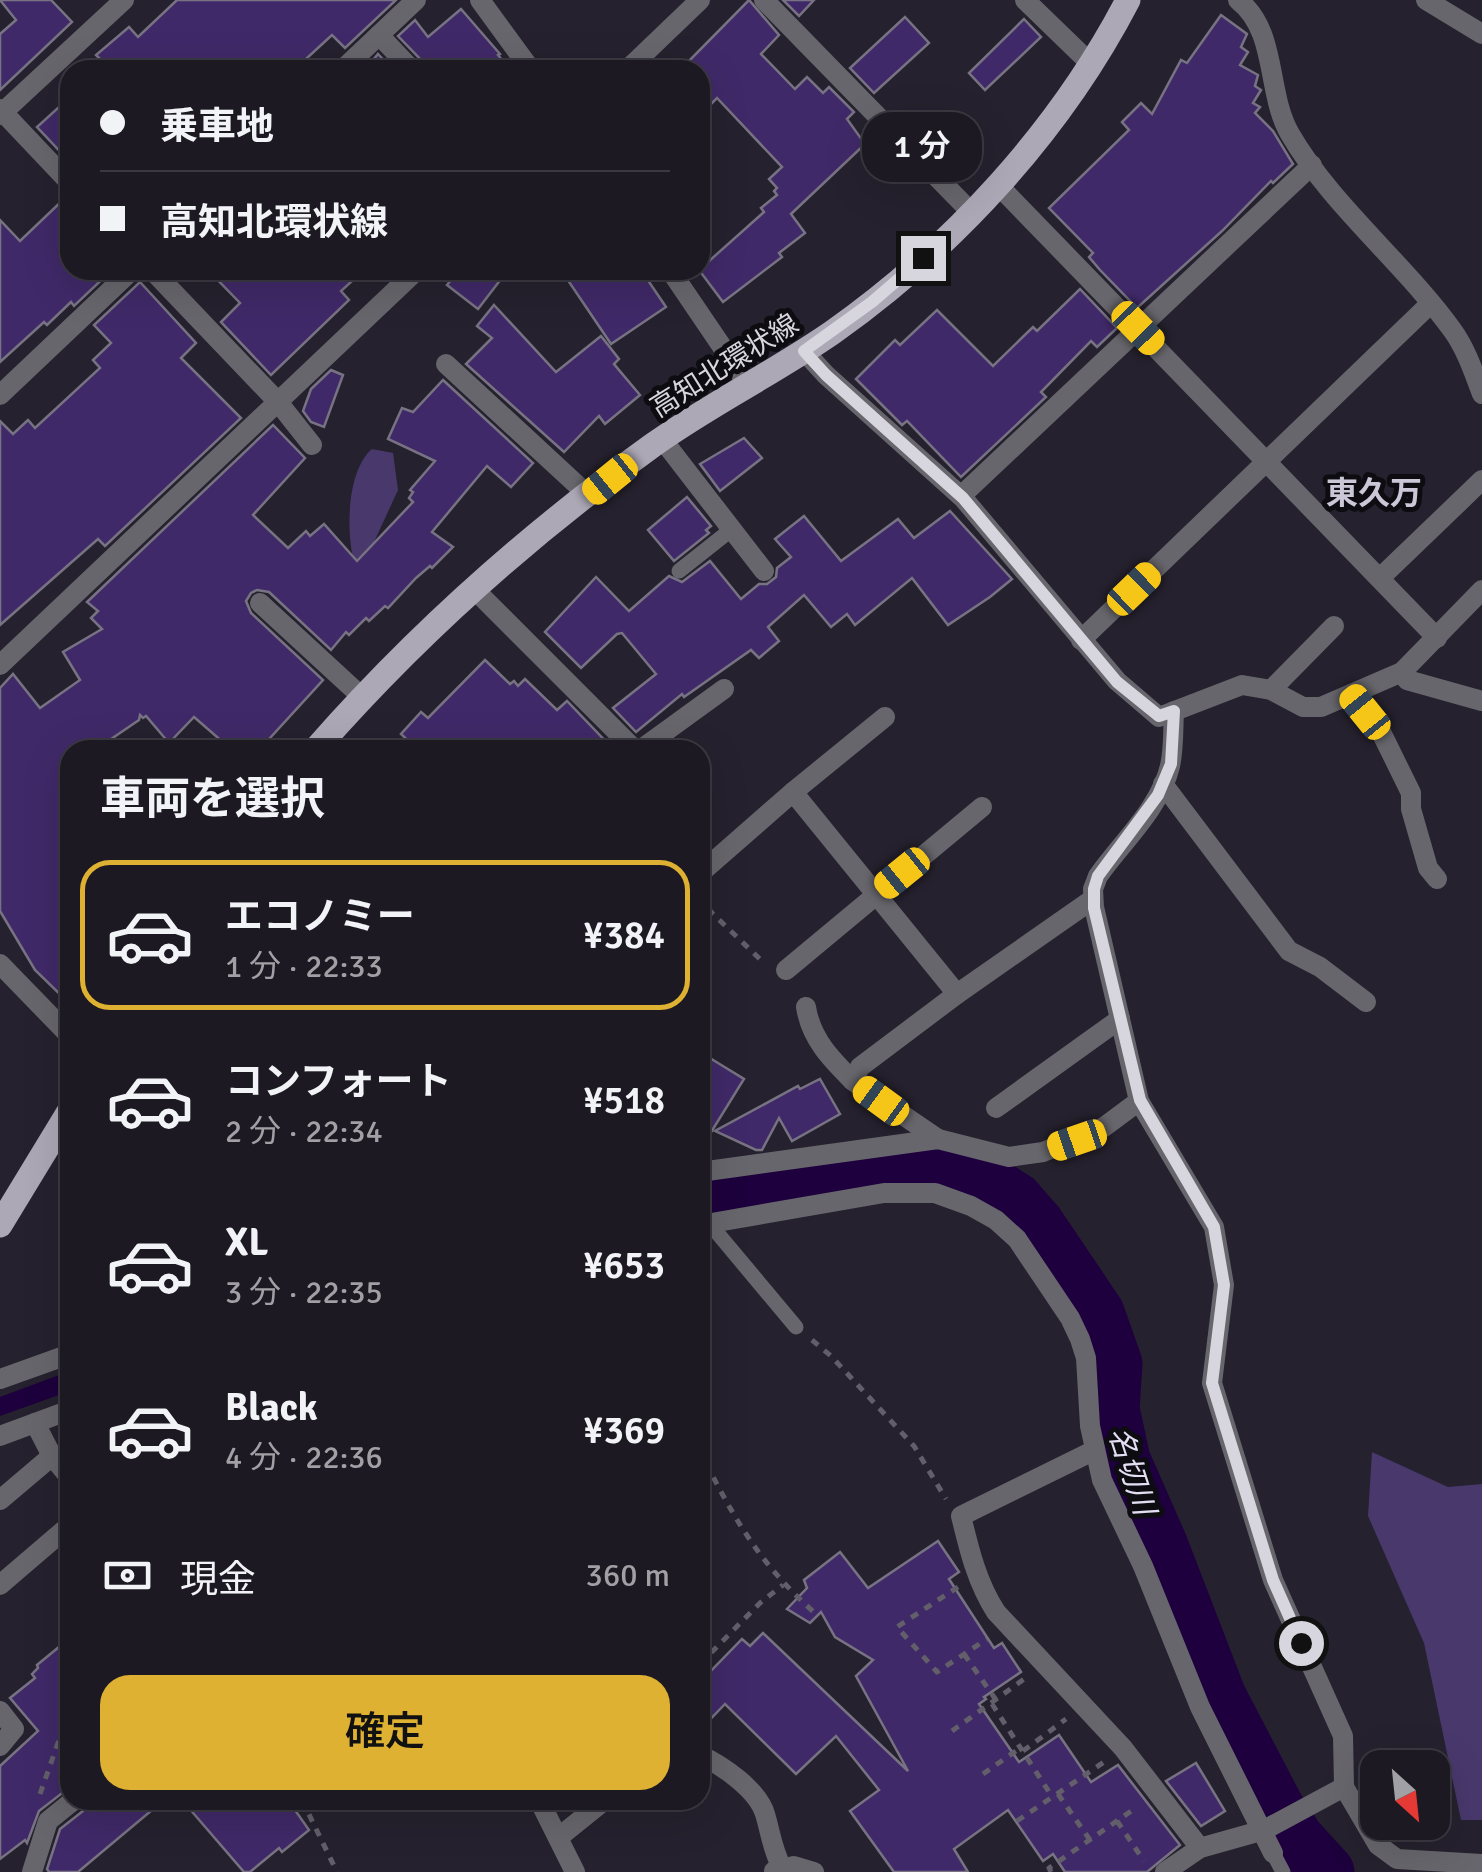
<!DOCTYPE html>
<html lang="ja">
<meta charset="utf-8">
<style>
:root{--surface:#1c1922;--page:#29262f;--text:#f1f3f6;--muted:#a0a0a5;--line:#3a3840;--accent:#deb133}
body{margin:0;font-family:Signika,"Noto Sans JP",sans-serif;background:var(--page);color:var(--text);height:100vh;display:flex;flex-direction:column;font-size:38px;white-space:nowrap}
*{box-sizing:border-box;margin:0}
p{font-size:32px;color:var(--muted)}
.icon{flex:none;width:55px;height:55px;fill:none;stroke:currentColor;stroke-width:2;stroke-linecap:round;stroke-linejoin:round}
.map{position:relative;flex:1;overflow:hidden}
.panel{position:absolute;left:60px;top:740px;width:650px;height:1070px;display:flex;flex-direction:column;background:var(--surface);border-radius:30px;box-shadow:0 10px 40px #0002,0 0 0 2px var(--line)}
.panel>*{flex:none}
.top-card{position:absolute;left:60px;top:60px;width:650px;height:220px;border-radius:30px;box-shadow:0 10px 40px #0002,0 0 0 2px var(--line);display:grid;align-content:center;height:220px;padding:0 40px;background:var(--surface)}
.needle{width:65px;rotate:153deg}
.buttons{position:absolute;left:1360px;top:1750px;display:grid;gap:20px}
.buttons a{display:grid;place-items:center;width:90px;height:90px;border-radius:20px;background:var(--surface);box-shadow:0 10px 40px #0002,0 0 0 2px var(--line);font-size:50px}
.end{position:absolute;width:45px;height:45px;margin:-22px;border:12px solid #d7d5dd;background:#111;box-shadow:0 0 0 5px #111}
.from{border-radius:50%}
.bubble{position:absolute;height:70px;border-radius:30px;background:var(--surface);box-shadow:0 10px 40px #0002,0 0 0 2px var(--line);font-size:32px;font-weight:600;line-height:70px;text-align:center}
.car{position:absolute;width:30px;height:60px;margin:-30px -15px;border-radius:12px;box-shadow:0 0 8px 2px #0007;background:linear-gradient(#f5c518 24%,#345 0 40%,#f5c518 0 76%,#345 0 86%,#f5c518 0)}
.top-card b{display:flex;align-items:center;gap:35px;height:95px;font-size:38px}
.top-card b+b{border-top:2px solid var(--line)}
.top-card i{width:25px;height:25px;background:var(--text)}
ul{padding:0;list-style:none}
li{display:flex;align-items:center;gap:30px;height:150px;margin:0 20px 15px;padding:0 20px;border:5px solid transparent;border-radius:30px}
li div{flex:1}
li b{display:block;font-size:38px}
li em{font-style:normal;font-weight:600}
li.selected{border-color:var(--accent)}
li>.icon{width:90px;height:90px;stroke-width:1.5}
h2{padding:0 40px;font-size:45px;line-height:120px}
.pay{display:flex;align-items:center;gap:25px;height:110px;padding:0 40px;font-size:38px}
.pay p{margin-inline-start:auto}
.button{display:flex;gap:20px;margin-top:auto;padding:20px 40px}
.button a{flex:1;height:115px;border-radius:30px;background:var(--accent);color:#111;font-size:40px;font-weight:600;line-height:115px;text-align:center}
.map>svg:first-child{display:block}
</style>
<div class="map">
<svg width="1482" height="1872" viewBox="0 0 1482 1872">
<rect width="100%" height="100%" fill="#25212e"/>
<!-- green -->
<g fill="#49386c">
<path d="M372 449 393 453 398 490 369 553 370 583C364 575 355 566 353 557 346 527 348 469 372 449Z"/>
<path d="M1372 1452 1448 1487 1482 1484V1820H1461L1424 1643 1368 1516Z"/>
</g>
<!-- water -->
<path fill="#1d003d" d="M70 1371V1391L0 1416V1397Z"/>
<g fill="none" stroke-linecap="round" stroke-linejoin="round">
<!-- river -->
<path stroke="#1d003d" stroke-width="55" d="M700 1198 888 1168 958 1169 988 1182 1016 1200 1037 1224 1097 1313 1115 1364 1112 1409 1123 1460 1160 1544 1219 1697 1277 1808 1296 1838 1327 1872"/>
</g>
<!-- building -->
<g fill="#402968" stroke="#777382" stroke-width="2.5">
<path d="M0 0H51L72 22 0 90V34L16 20Z"/>
<path d="M177 0H396L345 48 332 35 294 70H111L96 55 129 27 138 37Z"/>
<path d="M749 0 779 35 761 54 795 89 807 77 823 93 829 87 854 112 847 119 865 144 791 214 805 233 779 253 782 257 723 302 699 270 764 212 761 208 777 195 774 191 777 188 769 179 782 167 717 98 700 115V70H680Z"/>
<path d="M783 0H814L799 16Z"/>
<path d="M461 9 500 54 498 55 510 70H425L422 61 398 36 415 20 428 37Z"/>
<path d="M1221 15 1247 34 1241 47 1248 52 1240 65 1258 75 1255 86 1261 90 1253 103 1260 107 1255 113 1273 131 1293 164 1273 183 1271 181 1222 231 1137 308 1100 270 1089 257 1093 253 1049 208 1129 130 1122 122 1141 103 1152 114 1181 60 1187 63Z"/>
<path d="M905 17 929 43 874 93 850 68Z"/>
<path d="M1024 19 1041 37 985 90 969 73Z"/>
<path d="M378 54 393 70H365Z"/>
<path d="M70 97V162L37 127Z"/>
<path d="M67 196H70V270H112L74 306 71 302 47 325 44 322 0 362V220L20 241Z"/>
<path d="M208 270H364L341 291 349 300 271 375 221 322 240 303Z"/>
<path d="M459 270H508L478 309 447 285Z"/>
<path d="M561 270H641L666 307 611 344Z"/>
<path d="M140 282 196 343 181 358 241 418 105 546 98 539 0 625V421L13 434 28 420 35 428 100 368 93 360 111 343 94 325Z"/>
<path d="M1080 289 1117 328 1097 347 1091 341 1041 392 1046 397 961 477 907 421 902 425 856 379 895 340 900 345 937 310 993 366 1033 327 1037 331Z"/>
<path d="M494 305 556 372 601 336 619 359 614 364 640 395 605 424 599 416 564 452 466 364 492 338 477 326Z"/>
<path d="M331 370 343 375 324 427 311 422 303 411 311 389Z"/>
<path d="M443 380 533 463 511 487 487 466 432 532 453 547 432 568 430 566 416 578 388 608 385 606 369 621 366 618 349 635 346 632 331 650 269 592 257 590 251 593 246 601 251 613 323 680 259 750H232L194 717 169 743 146 716 143 718 140 715 139 720 95 750H70V1004L35 970 0 911V688L13 674 40 708 80 680 63 652 102 629 91 618 98 611 87 602 273 425 305 458 253 515 288 548 306 531 310 536 324 524 357 561 413 502 409 498 413 492 410 490 435 461 388 439 402 408 413 412Z"/>
<path d="M744 438 762 458 720 491 700 464Z"/>
<path d="M687 497 711 526 706 530 709 533 674 561 648 530Z"/>
<path d="M950 511 1012 579 990 597 948 625 912 578 855 625 847 614 831 627 804 595 768 627 779 641 759 658 751 650 684 697 682 694 636 732 613 708 656 674 622 633 617 634 581 668 545 632 596 577 629 611 669 576 682 582 710 561 741 599 759 584H767L776 577 777 568 791 557 775 539 804 516 841 561 898 519 914 538Z"/>
<path d="M485 660 510 684 514 681 518 686 525 679 557 710 567 701 614 750H418L401 734 421 712 428 718Z"/>
<path d="M700 1052 744 1079 700 1150Z"/>
<path d="M820 1079 840 1114 792 1141 779 1118 762 1150H756L715 1131 798 1086 800 1089Z"/>
<path d="M938 1541 959 1572 949 1579 994 1648 1002 1643 1021 1672 984 1697 986 1699 979 1704 1019 1762 1059 1735 1091 1782 1118 1765 1180 1845 1147 1872H1065L1053 1854 1043 1861 1008 1810 954 1849 968 1872H894L850 1811 879 1790 836 1736 796 1774 725 1704 700 1730V1689L710 1678 707 1675 742 1639 750 1646 763 1633 908 1771 856 1676 873 1660 835 1637 821 1612 810 1623 787 1609 807 1588 804 1580 840 1552 868 1588Z"/>
<path d="M70 1638V1787L39 1811 27 1843 25 1840 0 1859V1766L38 1731 10 1698 35 1678 32 1674 38 1668 37 1665Z"/>
<path d="M1196 1763 1225 1811 1201 1826 1166 1781Z"/>
<path d="M87 1800H164L78 1872H49L47 1869 60 1829 83 1811Z"/>
<path d="M182 1800H288L309 1830 282 1852 279 1848 250 1872H244Z"/>
</g>
<g fill="none" stroke-linecap="round" stroke-linejoin="round">
<!-- path -->
<g stroke="#635f6a" stroke-width="5" stroke-dasharray="8 8" stroke-linecap="butt">
<path d="M701 894 711 912 764 963"/>
<path d="M812 1340 831 1356 914 1446 946 1499"/>
<path d="M706 1463C738 1526 763 1567 817 1615"/>
<path d="M958 1587 897 1627 937 1672 987 1639"/>
<path d="M964 1654 996 1700"/>
<path d="M700 1664 760 1603 783 1585"/>
<path d="M992 1704 1053 1798"/>
<path d="M952 1731 1027 1677"/>
<path d="M1023 1751 1066 1719"/>
<path d="M983 1774 1020 1748"/>
<path d="M40 1794 70 1709"/>
<path d="M1058 1794 1090 1840"/>
<path d="M302 1800 337 1872"/>
<path d="M1017 1821 1104 1762"/>
<path d="M1117 1821 1144 1861"/>
<path d="M1051 1872 1049 1868 1137 1807"/>
</g>
<!-- service -->
<g stroke="#67666c" stroke-width="15">
<path d="M679 571 732 529"/>
<path d="M709 1223 796 1327"/>
<path d="M1273 1853 1283 1872"/>
</g>
<!-- minor -->
<g stroke="#67666c" stroke-width="20">
<path d="M480 0 531 70"/>
<path d="M764 0 972 213"/>
<path d="M1025 0 1091 64"/>
<path d="M1238 0C1278 31 1266 93 1290 134 1331 205 1405 264 1453 331 1466 349 1474 373 1482 394"/>
<path d="M1426 0 1482 34"/>
<path d="M379 35 412 70"/>
<path d="M342 70 416 0"/>
<path d="M627 70 700 0"/>
<path d="M0 109 70 183"/>
<path d="M0 115 124 0"/>
<path d="M999 186 1437 638"/>
<path d="M152 270 278 402 312 445"/>
<path d="M670 270 748 385"/>
<path d="M804 351 826 375 963 498 1117 681 1159 717 1242 685 1271 690 1303 707H1321L1402 672 1482 590"/>
<path d="M446 364 589 496"/>
<path d="M0 395 132 270"/>
<path d="M662 439 764 571"/>
<path d="M961 496 1312 165"/>
<path d="M1380 578 1482 480"/>
<path d="M474 589 635 750"/>
<path d="M260 603 362 697"/>
<path d="M1081 640 1430 304"/>
<path d="M0 665 417 270"/>
<path d="M1402 672 1407 680 1482 701"/>
<path d="M1271 690 1334 626"/>
<path d="M1351 694 1380 730 1411 793V809L1428 868 1437 879"/>
<path d="M1174 711C1173 729 1174 748 1170 766 1160 808 1122 842 1098 876L1093 889 1094 907 1139 1101 1214 1227 1224 1285 1212 1383 1273 1580 1343 1736 1344 1787 1378 1845 1397 1859 1482 1864"/>
<path d="M640 750 724 689"/>
<path d="M1163 784 1289 951 1320 967 1366 1002"/>
<path d="M793 792 885 717"/>
<path d="M700 863 705 869 793 792 957 994 1093 899"/>
<path d="M786 970 982 807"/>
<path d="M806 1007C811 1039 831 1059 853 1081"/>
<path d="M996 1108 1120 1019"/>
<path d="M938 1139 853 1081 860 1067 957 994"/>
<path d="M700 1172 938 1139 1009 1157 1043 1152 1104 1127 1139 1101"/>
<path d="M700 1225 884 1193H935L971 1206 996 1220 1017 1239 1070 1318 1080 1339 1086 1358 1090 1426 1102 1480 1143 1566 1200 1707 1273 1853"/>
<path d="M0 1379 70 1354"/>
<path d="M35 1423 52 1456 70 1478"/>
<path d="M0 1436 70 1410"/>
<path d="M1095 1450 961 1516C969 1549 977 1583 996 1612L1123 1748 1200 1848"/>
<path d="M0 1500 52 1456"/>
<path d="M0 1585 70 1525"/>
<path d="M0 1711 14 1729 0 1746"/>
<path d="M539 1800 575 1872"/>
<path d="M32 1872 48 1821 74 1800"/>
<path d="M1165 1872 1200 1848 1264 1830 1344 1787"/>
</g>
<!-- tertiary -->
<g stroke="#67666c" stroke-width="20">
<path d="M0 964 70 1036"/>
<path d="M700 1755C722 1765 758 1790 765 1814 771 1834 772 1849 782 1868"/>
<path d="M559 1837 605 1800"/>
<path d="M774 1871 794 1866 814 1872"/>
</g>
<!-- primary -->
<g stroke="#aca8b5" stroke-width="25">
<path d="M315 750C415 636 529 534 653 445 710 404 774 373 833 332 953 247 1060 131 1128 0"/>
<path d="M0 1225 70 1110"/>
</g>
</g>
<g fill="none" stroke-linecap="round" stroke-linejoin="round">
<!-- route -->
<path stroke="#d7d5dd" stroke-width="12" d="M923 258 872 302 804 351 826 375 963 498 1117 682 1159 716 1174 711 1171 764 1158 795 1098 876 1094 889V908L1140 1100 1214 1227 1224 1285 1212 1383 1273 1580 1301 1643"/>
</g>
<g text-anchor="middle" stroke-width="10" stroke-linejoin="round" paint-order="stroke">
<!-- street labels -->
<g font-size="28" fill="#d7d5dd" stroke="#0d0c11">
<text transform="translate(724 365) rotate(-32)" y="10">高知北環状線</text>
</g>
<!-- water labels -->
<g font-size="30" font-style="italic" fill="#e3def2" stroke="#0d0c11">
<text transform="translate(1132 1471) rotate(72)" y="10">名切川</text>
</g>
<!-- quarter labels -->
<g font-size="32" font-weight="bold" fill="#cbc7d7" stroke="#0d0c11">
<text x="1374" y="504">東久万</text>
</g>
</g>
</svg>
<div class="buttons">
<a><svg class="needle" viewBox="-14 -14 28 28"><path d="M0-13l5 13h-10z" fill="#e53935"/><path d="M0 13l5-13h-10z" fill="#a0a0a5"/></svg></a>
</div>
<i class="end from" style="left:1301px;top:1643px"></i>
<i class="end" style="left:923px;top:258px"></i>
<div class="bubble" style="left:862px;top:112px;width:120px">1 分</div>
<i class="car" style="left:1138px;top:328px;rotate:136deg"></i>
<i class="car" style="left:610px;top:479px;rotate:231deg"></i>
<i class="car" style="left:1134px;top:589px;rotate:46deg"></i>
<i class="car" style="left:1365px;top:712px;rotate:321deg"></i>
<i class="car" style="left:902px;top:873px;rotate:231deg"></i>
<i class="car" style="left:881px;top:1101px;rotate:306deg"></i>
<i class="car" style="left:1077px;top:1140px;rotate:251deg"></i>
<div class="top-card">
<b><i class="from"></i>乗車地</b>
<b><i></i>高知北環状線</b>
</div>
<section class="panel">
<h2>車両を選択</h2>
<ul>
<li class="selected"><svg class="icon" aria-label="car" viewBox="0 0 24 24"><path d="M5 17H2v-5l4-1 3-4h7l3 4 3 1v5h-3M9 17h6M6 11h13"/><circle cx="7" cy="17" r="2"/><circle cx="17" cy="17" r="2"/></svg><div><b>エコノミー</b><p>1 分 · 22:33</p></div><em>¥384</em></li>
<li><svg class="icon" aria-label="car" viewBox="0 0 24 24"><path d="M5 17H2v-5l4-1 3-4h7l3 4 3 1v5h-3M9 17h6M6 11h13"/><circle cx="7" cy="17" r="2"/><circle cx="17" cy="17" r="2"/></svg><div><b>コンフォート</b><p>2 分 · 22:34</p></div><em>¥518</em></li>
<li><svg class="icon" aria-label="car" viewBox="0 0 24 24"><path d="M5 17H2v-5l4-1 3-4h7l3 4 3 1v5h-3M9 17h6M6 11h13"/><circle cx="7" cy="17" r="2"/><circle cx="17" cy="17" r="2"/></svg><div><b>XL</b><p>3 分 · 22:35</p></div><em>¥653</em></li>
<li><svg class="icon" aria-label="car" viewBox="0 0 24 24"><path d="M5 17H2v-5l4-1 3-4h7l3 4 3 1v5h-3M9 17h6M6 11h13"/><circle cx="7" cy="17" r="2"/><circle cx="17" cy="17" r="2"/></svg><div><b>Black</b><p>4 分 · 22:36</p></div><em>¥369</em></li>
</ul>
<div class="pay"><svg class="icon" aria-label="cash" viewBox="0 0 24 24"><path d="M3 7h18v10H3z"/><circle cx="12" cy="12" r="2"/></svg>現金<p>360 m</p></div>
<div class="button"><a>確定</a></div>
</section>
</div>
